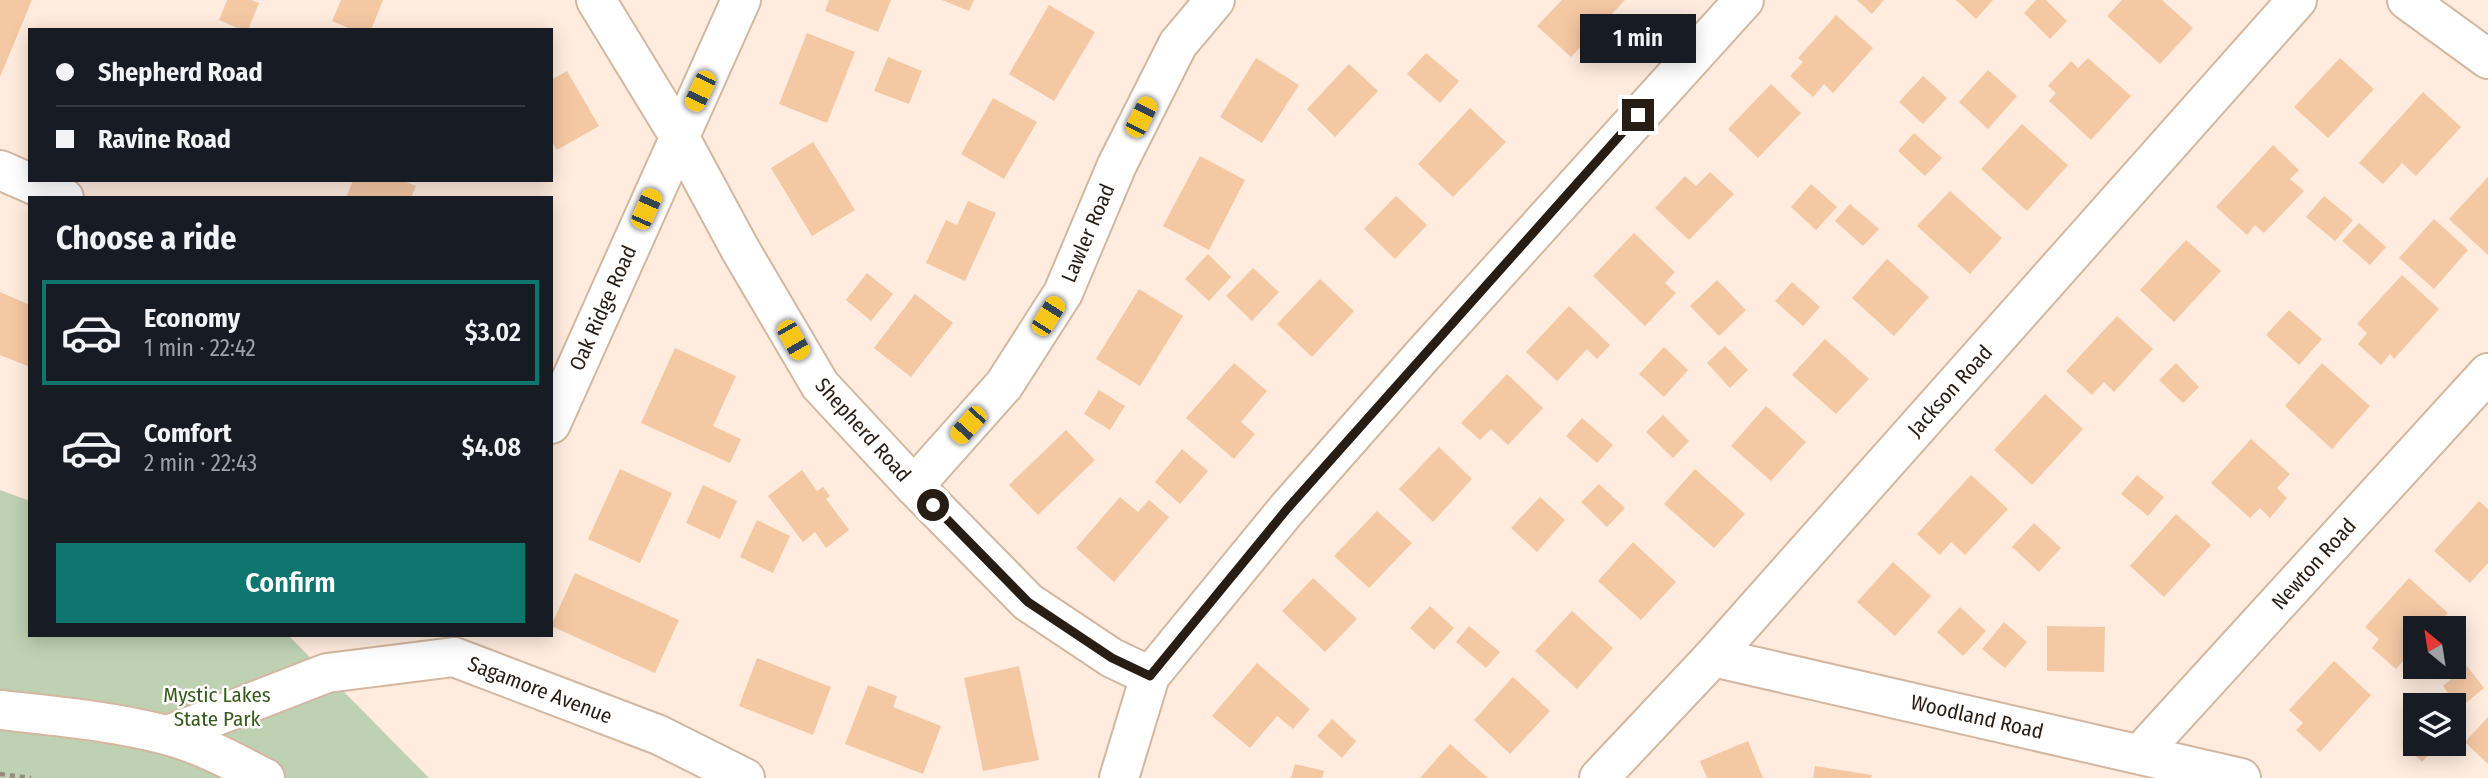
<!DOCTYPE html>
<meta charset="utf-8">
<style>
:root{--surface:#171b24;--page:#242831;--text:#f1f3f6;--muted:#9ea1a6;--line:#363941;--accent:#0f766e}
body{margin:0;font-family:"Fira Sans Condensed",sans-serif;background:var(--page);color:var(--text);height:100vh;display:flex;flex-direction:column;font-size:26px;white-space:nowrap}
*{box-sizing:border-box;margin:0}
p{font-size:23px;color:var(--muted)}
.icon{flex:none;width:38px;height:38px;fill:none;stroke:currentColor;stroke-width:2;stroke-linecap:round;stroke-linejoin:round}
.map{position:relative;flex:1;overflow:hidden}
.panel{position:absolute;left:28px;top:196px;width:525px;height:441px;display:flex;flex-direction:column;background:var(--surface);border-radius:0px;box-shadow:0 4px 18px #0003}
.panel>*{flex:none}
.guide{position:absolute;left:28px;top:28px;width:525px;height:154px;border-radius:0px;box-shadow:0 4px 18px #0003;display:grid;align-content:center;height:154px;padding:0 28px;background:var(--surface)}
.needle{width:46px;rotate:330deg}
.buttons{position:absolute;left:2403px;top:616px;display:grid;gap:14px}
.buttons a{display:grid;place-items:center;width:63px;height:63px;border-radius:0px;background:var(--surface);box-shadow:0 4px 18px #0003;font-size:35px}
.end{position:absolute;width:32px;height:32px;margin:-16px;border:9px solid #281d15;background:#fff;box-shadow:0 0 0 4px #fff}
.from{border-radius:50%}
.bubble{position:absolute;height:49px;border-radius:0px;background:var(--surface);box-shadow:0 4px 18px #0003;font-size:23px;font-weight:600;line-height:49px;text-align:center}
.car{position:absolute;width:21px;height:42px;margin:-21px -10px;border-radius:9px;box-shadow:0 0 5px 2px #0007;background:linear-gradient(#f5c518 24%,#345 0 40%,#f5c518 0 76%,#345 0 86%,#f5c518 0)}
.guide b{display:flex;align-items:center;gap:24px;height:66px;font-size:26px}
.guide b+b{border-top:2px solid var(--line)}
.guide i{width:18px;height:18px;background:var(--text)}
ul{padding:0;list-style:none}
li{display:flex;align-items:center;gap:21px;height:105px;margin:0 14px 10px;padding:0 14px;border:4px solid transparent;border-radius:0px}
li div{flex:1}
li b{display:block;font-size:26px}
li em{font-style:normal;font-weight:600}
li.active{border-color:var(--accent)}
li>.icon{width:63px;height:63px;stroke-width:1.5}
h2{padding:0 28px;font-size:32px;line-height:84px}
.button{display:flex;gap:14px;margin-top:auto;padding:14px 28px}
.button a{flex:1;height:80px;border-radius:0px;background:var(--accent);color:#fff;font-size:28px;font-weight:600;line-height:80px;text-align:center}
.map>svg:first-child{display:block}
</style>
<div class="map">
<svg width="2488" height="778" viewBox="0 0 2488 778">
<rect width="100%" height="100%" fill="#ffecde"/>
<!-- green -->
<path fill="#bed1b3" d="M0 490 30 501V635H288L429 778H0Z"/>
<!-- building -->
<g fill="#f5c8a4">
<path d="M0 0H32L0 77Z"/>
<path d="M227 0H251L259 3 248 30H242L219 20Z"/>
<path d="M341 0H383L371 30H353L332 21Z"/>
<path d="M829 0H891L878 32 825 11Z"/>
<path d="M942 0H974L969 11Z"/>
<path d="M1562 0H1625L1571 57 1537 26Z"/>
<path d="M1857 0H1884L1872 14Z"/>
<path d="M1956 0H1993L1976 19Z"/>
<path d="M2036 0H2046L2067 21 2050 39 2024 13Z"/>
<path d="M2122 0H2162L2193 28 2160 64 2107 16Z"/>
<path d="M1049 5 1095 32 1054 101 1009 74Z"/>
<path d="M1836 15 1873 48 1833 93 1824 84 1813 97 1790 76 1803 62 1798 58Z"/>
<path d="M807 33 855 52 827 123 779 104Z"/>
<path d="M1426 53 1459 81 1440 103 1407 74Z"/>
<path d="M888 57 922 71 909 104 874 91Z"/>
<path d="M1256 58 1299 85 1262 143 1220 117Z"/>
<path d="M2088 58 2131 96 2091 140 2049 101 2056 93 2048 86 2071 61 2078 68Z"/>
<path d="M2340 58 2374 89 2328 138 2294 107Z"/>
<path d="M1349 64 1378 91 1335 137 1307 109Z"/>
<path d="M1988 70 2017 96 1988 129 1959 102Z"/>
<path d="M567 71 599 126 557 150 551 141V80Z"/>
<path d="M1923 76 1947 98 1923 124 1899 102Z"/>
<path d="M1771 84 1801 113 1758 158 1728 129Z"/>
<path d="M2423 92 2461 127 2416 176 2402 163 2383 184 2359 163Z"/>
<path d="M993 98 1037 122 1004 179 961 154Z"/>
<path d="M1470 108 1506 142 1453 197 1418 164Z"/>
<path d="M2022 124 2068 165 2027 211 1981 169Z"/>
<path d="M1914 133 1942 158 1925 176 1898 151Z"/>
<path d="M813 142 855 210 812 236 771 168Z"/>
<path d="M2273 145 2299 170 2290 179 2304 191 2264 233 2255 225 2247 235 2216 207Z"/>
<path d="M1200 156 1245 180 1209 250 1163 226Z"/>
<path d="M1710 172 1734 194 1689 240 1655 208 1685 176 1696 186Z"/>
<path d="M2488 177V255L2449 219Z"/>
<path d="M353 180H401L416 186 411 198H346Z"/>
<path d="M1811 184 1837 207 1816 230 1791 207Z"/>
<path d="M1950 191 2002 238 1970 274 1917 226Z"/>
<path d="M1396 196 1427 225 1395 259 1364 229Z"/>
<path d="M2324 196 2353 220 2335 241 2306 217Z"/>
<path d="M968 201 996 213 965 281 926 263 946 220 957 225Z"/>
<path d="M1850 204 1879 229 1863 246 1835 221Z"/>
<path d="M2434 219 2468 250 2434 289 2399 258Z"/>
<path d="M2359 223 2386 247 2370 265 2342 241Z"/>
<path d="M1634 233 1675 272 1665 283 1676 293 1645 326 1593 276Z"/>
<path d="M2186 240 2221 271 2174 322 2140 290Z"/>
<path d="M1208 254 1231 277 1209 301 1185 279Z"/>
<path d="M1887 259 1929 297 1894 336 1852 298Z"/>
<path d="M1253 268 1279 292 1252 321 1226 296Z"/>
<path d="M867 273 893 294 871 321 846 300Z"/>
<path d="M2402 275 2439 309 2394 359 2390 354 2381 365 2358 344 2367 333 2357 324Z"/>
<path d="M1320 279 1354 311 1312 357 1277 324Z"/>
<path d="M1717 280 1746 310 1719 336 1690 306Z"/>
<path d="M1792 282 1820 307 1803 326 1775 301Z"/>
<path d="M1139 289 1183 316 1140 386 1096 359Z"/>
<path d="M0 292 30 305V367L0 355Z"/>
<path d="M915 294 953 323 911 377 874 348Z"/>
<path d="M1569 306 1610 345 1597 359 1587 349 1557 381 1526 352Z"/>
<path d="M2289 310 2322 339 2299 365 2266 335Z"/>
<path d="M2117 316 2153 349 2114 392 2104 382 2092 395 2066 371Z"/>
<path d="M1825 339 1869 379 1836 414 1792 375Z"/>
<path d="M1725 346 1748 370 1730 388 1707 363Z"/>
<path d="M1664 347 1688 370 1664 397 1639 374Z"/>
<path d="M675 348 736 376 713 426 741 439 730 463 641 423Z"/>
<path d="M1234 363 1267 391 1241 422 1255 434 1234 459 1186 418Z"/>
<path d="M2176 363 2199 387 2183 403 2159 380Z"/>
<path d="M2322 363 2370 406 2332 449 2285 406Z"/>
<path d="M1507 374 1543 408 1508 445 1491 429 1480 440 1461 423Z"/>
<path d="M1099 390 1125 406 1110 430 1084 414Z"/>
<path d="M2045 394 2083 429 2032 485 1994 450Z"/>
<path d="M1766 406 1806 442 1771 481 1731 446Z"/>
<path d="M1663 415 1689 441 1673 458 1646 432Z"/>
<path d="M1582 418 1613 445 1597 463 1566 436Z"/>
<path d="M1066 430 1095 460 1038 515 1009 485Z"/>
<path d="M2251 439 2290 474 2277 488 2287 498 2270 518 2260 508 2250 518 2211 483Z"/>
<path d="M1439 447 1472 479 1433 522 1399 489Z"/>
<path d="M1182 449 1208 471 1180 504 1155 482Z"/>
<path d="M620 469 672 493 640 563 588 539Z"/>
<path d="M1695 469 1745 514 1714 548 1664 504Z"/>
<path d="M802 470 817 491 823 487 830 496 826 499 849 530 826 548 815 532 803 542 768 496Z"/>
<path d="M1971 475 2008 509 1965 555 1951 542 1940 555 1917 534Z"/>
<path d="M2137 475 2164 497 2148 516 2121 494Z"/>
<path d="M1599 484 1625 508 1607 527 1581 502Z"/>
<path d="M703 485 737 501 720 539 686 523Z"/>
<path d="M1120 497 1138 512 1149 500 1169 517 1114 582 1076 548Z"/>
<path d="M1540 497 1565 520 1537 552 1511 528Z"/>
<path d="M2479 501 2488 509V563L2470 583 2434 551Z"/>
<path d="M1377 511 1412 543 1369 588 1334 556Z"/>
<path d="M2176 514 2211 545 2164 597 2130 566Z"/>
<path d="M757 520 790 536 773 573 740 557Z"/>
<path d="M2034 523 2061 548 2039 572 2012 547Z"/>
<path d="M1633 542 1676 582 1641 620 1598 581Z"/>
<path d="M1893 562 1931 596 1895 636 1857 602Z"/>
<path d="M575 573 679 620 655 673 551 626Z"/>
<path d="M1313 578 1357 619 1325 652 1282 611Z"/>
<path d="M2409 578 2448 613 2433 628H2415V648L2396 669 2372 648 2379 639 2365 627Z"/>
<path d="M1430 606 1454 628 1434 650 1410 628Z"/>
<path d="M1960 607 1986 631 1963 656 1937 632Z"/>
<path d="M1572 611 1613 648 1577 689 1535 651Z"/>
<path d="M2004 622 2027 642 2005 668 1982 649Z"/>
<path d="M1469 626 1500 652 1486 668 1456 642Z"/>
<path d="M2047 626 2105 627 2104 672 2047 671Z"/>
<path d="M757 658 831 687 813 735 739 706Z"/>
<path d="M2334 661 2371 695 2320 752 2296 730 2303 723 2289 710Z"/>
<path d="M1257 663 1310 709 1293 729 1277 716 1250 748 1212 716Z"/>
<path d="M1019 666 1039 760 983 771 964 678Z"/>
<path d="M2467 666 2484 688 2460 708 2443 686Z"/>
<path d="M1513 677 1550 711 1510 754 1474 720Z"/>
<path d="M868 685 897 696 893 707 941 726 923 774 845 744Z"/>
<path d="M2488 717V764L2465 742Z"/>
<path d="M1332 719 1356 741 1342 758 1317 736Z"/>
<path d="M2415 729V744H2439L2422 762 2402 743Z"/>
<path d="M1748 741 1763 778H1707L1700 761Z"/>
<path d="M1450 744 1488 778H1420Z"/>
<path d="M1295 764 1324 771 1322 778H1291Z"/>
<path d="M1815 766 1872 775 1871 778H1813Z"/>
</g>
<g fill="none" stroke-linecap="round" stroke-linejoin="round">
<!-- minor casing -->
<g stroke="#d3b7a0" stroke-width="42">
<g id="minor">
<path d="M596 0 679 136 740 249 820 385 914 486 1028 602 1112 658 1150 676"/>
<path d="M2407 0 2488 59"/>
<path d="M0 170 64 198"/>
<path d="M551 424 741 0"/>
<path d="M914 486 1004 385 1063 293 1117 165 1178 44 1215 0"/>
<path d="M1713 657 2241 778"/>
<path d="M168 735 327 673 454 657 659 735 745 778"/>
<path d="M2140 754 2488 373"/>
<path d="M1119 778 1150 676 1287 509 1421 357 1744 0"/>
<path d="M1599 778 1713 657 2297 0"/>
</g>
</g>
<!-- major casing -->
<g stroke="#d3b7a0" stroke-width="42">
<path id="major" d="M0 710C56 716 112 721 166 735 201 744 234 762 265 778"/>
</g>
<!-- path -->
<path stroke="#98897e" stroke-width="4.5" stroke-dasharray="5 5" stroke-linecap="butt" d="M0 774 31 778"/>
<!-- minor -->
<use href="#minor" stroke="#fff" stroke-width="38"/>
<!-- major -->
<use href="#major" stroke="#fff" stroke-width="38"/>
</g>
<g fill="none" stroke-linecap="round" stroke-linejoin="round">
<!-- route -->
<path stroke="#281d15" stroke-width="9" d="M933 505 1028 602 1112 658 1150 676 1287 509 1638 115"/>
</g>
<g text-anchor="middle" stroke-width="5" stroke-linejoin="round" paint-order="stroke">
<!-- street labels -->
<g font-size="21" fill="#281d15" stroke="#fff">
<text transform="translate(1088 233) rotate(-67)" y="7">Lawler Road</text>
<text transform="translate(603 308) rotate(-66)" y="7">Oak Ridge Road</text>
<text transform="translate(1950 391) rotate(-48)" y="7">Jackson Road</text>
<text transform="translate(863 430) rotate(48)" y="7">Shepherd Road</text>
<text transform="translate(2314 564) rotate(-48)" y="7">Newton Road</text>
<text transform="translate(540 690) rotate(21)" y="7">Sagamore Avenue</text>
<text transform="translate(1977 717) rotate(13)" y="7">Woodland Road</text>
</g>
<!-- park labels -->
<g font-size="21" fill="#375a1a" stroke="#fff">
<text x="217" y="702">Mystic Lakes<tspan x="217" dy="24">State Park</tspan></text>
</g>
</g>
</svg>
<div class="buttons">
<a><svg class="needle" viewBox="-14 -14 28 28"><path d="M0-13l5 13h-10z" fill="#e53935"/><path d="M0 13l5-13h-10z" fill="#9ea1a6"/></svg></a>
<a><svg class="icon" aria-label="layers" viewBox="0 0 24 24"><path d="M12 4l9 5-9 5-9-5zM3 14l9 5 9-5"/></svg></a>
</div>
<i class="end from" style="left:933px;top:505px"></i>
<i class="end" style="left:1638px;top:115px"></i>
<div class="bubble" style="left:1580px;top:14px;width:116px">1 min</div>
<i class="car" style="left:700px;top:91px;rotate:205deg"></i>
<i class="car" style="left:1141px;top:117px;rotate:27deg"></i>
<i class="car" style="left:646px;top:209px;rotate:24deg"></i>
<i class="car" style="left:1048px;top:316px;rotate:32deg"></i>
<i class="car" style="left:793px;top:340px;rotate:150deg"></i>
<i class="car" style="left:968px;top:425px;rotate:222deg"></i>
<div class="guide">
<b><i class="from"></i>Shepherd Road</b>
<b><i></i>Ravine Road</b>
</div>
<section class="panel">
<h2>Choose a ride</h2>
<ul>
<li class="active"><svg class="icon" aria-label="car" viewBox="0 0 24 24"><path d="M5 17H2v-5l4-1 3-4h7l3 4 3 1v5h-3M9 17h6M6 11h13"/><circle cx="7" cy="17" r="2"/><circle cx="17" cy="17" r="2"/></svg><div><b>Economy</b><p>1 min · 22:42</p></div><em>$3.02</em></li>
<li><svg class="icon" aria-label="car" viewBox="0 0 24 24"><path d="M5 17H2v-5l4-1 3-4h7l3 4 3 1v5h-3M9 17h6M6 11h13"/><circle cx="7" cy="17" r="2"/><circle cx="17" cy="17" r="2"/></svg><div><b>Comfort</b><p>2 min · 22:43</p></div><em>$4.08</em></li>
</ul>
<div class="button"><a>Confirm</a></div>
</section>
</div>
